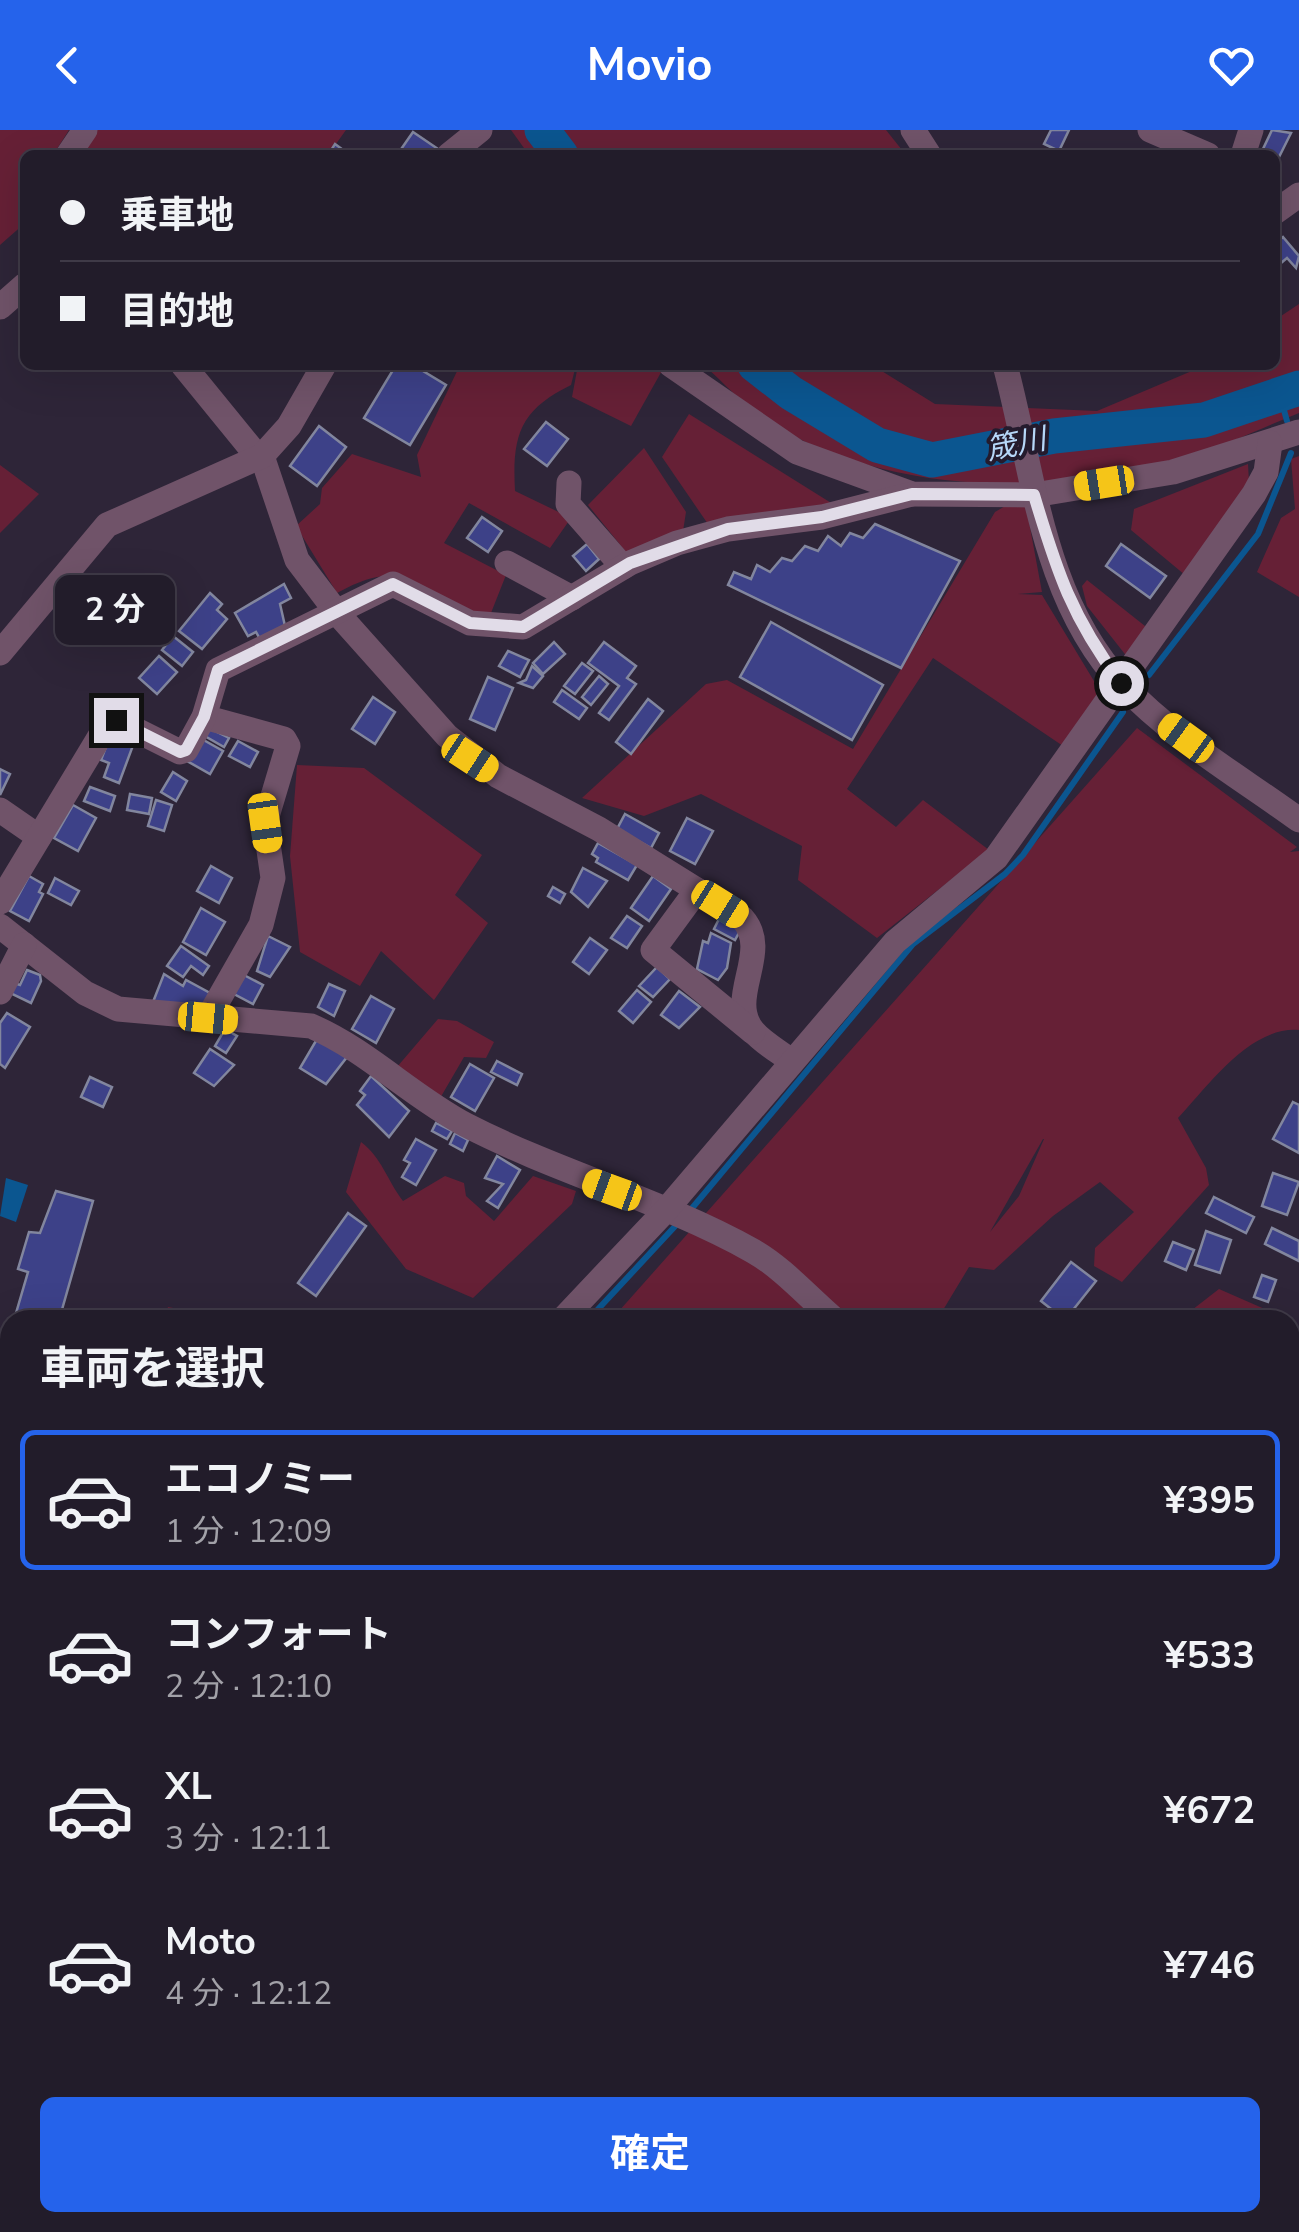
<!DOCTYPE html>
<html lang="ja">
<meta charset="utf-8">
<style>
:root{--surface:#221c2a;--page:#2e2936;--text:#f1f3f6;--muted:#a2a1a8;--line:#3f3a47;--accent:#2563eb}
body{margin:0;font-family:"Nunito Sans","Noto Sans JP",sans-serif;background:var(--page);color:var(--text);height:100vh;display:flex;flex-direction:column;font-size:38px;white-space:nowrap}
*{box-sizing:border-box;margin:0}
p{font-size:32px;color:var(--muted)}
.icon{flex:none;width:55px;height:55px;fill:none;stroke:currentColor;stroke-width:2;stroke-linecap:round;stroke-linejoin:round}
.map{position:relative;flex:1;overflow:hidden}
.side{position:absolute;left:0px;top:1180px;width:1300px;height:922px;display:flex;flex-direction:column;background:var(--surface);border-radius:30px 30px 0 0;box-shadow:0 10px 40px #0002,0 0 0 2px var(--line)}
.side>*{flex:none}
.top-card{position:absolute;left:20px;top:20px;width:1260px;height:220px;border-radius:15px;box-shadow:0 10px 40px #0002,0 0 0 2px var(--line);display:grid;align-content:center;height:220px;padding:0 40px;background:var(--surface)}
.end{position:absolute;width:45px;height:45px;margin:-22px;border:12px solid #e1dce8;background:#111;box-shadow:0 0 0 5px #111}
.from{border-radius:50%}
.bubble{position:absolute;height:70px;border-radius:15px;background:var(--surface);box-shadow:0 10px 40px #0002,0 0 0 2px var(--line);font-size:32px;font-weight:700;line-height:70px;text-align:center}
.car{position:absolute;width:30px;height:60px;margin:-30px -15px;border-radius:12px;box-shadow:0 0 8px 2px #0007;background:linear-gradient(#f5c518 24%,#345 0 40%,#f5c518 0 76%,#345 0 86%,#f5c518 0)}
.top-card b{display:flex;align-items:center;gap:35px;height:95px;font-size:38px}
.top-card b+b{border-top:2px solid var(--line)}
.top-card i{width:25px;height:25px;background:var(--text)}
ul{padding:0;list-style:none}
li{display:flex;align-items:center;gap:30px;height:140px;margin:0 20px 15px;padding:0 20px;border:5px solid transparent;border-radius:15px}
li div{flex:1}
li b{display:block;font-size:38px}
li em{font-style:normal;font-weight:700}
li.active{border-color:var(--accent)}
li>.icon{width:90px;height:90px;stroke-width:1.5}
h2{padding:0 40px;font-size:45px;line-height:120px}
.cta{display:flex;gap:20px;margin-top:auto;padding:20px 40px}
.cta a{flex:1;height:115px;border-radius:15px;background:var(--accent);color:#fff;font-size:40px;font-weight:700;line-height:115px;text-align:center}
header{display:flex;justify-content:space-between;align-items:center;height:130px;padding:0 40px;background:var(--accent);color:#fff;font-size:45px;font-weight:700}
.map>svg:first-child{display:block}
</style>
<header><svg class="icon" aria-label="back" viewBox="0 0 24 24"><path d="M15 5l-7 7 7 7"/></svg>Movio<svg class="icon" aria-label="heart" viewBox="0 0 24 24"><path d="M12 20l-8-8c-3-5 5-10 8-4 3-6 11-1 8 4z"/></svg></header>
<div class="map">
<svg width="1299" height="2102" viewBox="0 0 1299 2102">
<rect width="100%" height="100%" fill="#2e2538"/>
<!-- green -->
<g fill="#662036" fill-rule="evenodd">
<path d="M0 0H69L53 25H25V93L0 115Z"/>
<path d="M93 0H346L328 25H306L298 19 293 25H77Z"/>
<path d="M511 0H886L906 25H529Z"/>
<path d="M1299 174V283C1264 297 1229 314 1193 325 1060 368 888 367 767 291 744 276 724 253 704 235H872L935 274 1097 281 1206 235H1275V190Z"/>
<path d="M460 235H576L571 255C520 280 512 305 515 361L571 388 550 418 469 373 444 413 506 445 489 488 470 493C415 455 403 426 337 463L296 396 320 374 322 358 352 324 421 347 417 325Z"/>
<path d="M578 235H663L664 237 631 296 572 267Z"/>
<path d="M689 284 836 376 710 397 662 327Z"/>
<path d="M644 318 686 382 683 401 626 422 588 375Z"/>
<path d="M1299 326V467L1257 442 1281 388 1295 379 1291 329Z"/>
<path d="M1248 334 1249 352 1185 445 1131 400 1134 379Z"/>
<path d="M0 335 39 364 0 403Z"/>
<path d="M1024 365 1042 462 1018 464 1042 465 1100 561 1066 618 933 528 847 659 896 697 923 670 989 720 877 808 798 750 802 716 701 664 644 686 582 668 706 554 727 550 853 619 995 382Z"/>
<path d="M1087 450 1150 500 1128 528 1087 476 1082 456Z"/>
<path d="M1137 598 1297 717 1290 722 1299 721V900C1250 896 1208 956 1178 988L1206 1038 1209 1055 1122 1152 1094 1136 1095 1118 1134 1082 1100 1052 1053 1086 994 1140 969 1137 937 1190H611ZM1044 1009 1019 1066 990 1102 1043 1009Z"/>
<path d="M297 635 364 638 482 725 455 765 488 793 434 870 381 821 360 856 300 822 290 726Z"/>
<path d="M438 889 457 891 494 912 486 928 464 927 439 970 397 937Z"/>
<path d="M361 1012C382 1028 387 1050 403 1071L445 1046 464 1053 466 1066 494 1091 533 1046 576 1061 572 1074 473 1168 406 1139 346 1062Z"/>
<path d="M1219 1159 1290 1190H1179Z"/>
<path d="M168 1177 235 1190H164Z"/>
<path d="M1290 1190 1299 1199V1278L1290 1300Z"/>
<path d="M0 1526 10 1530V1642L0 1638Z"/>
<path d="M0 1901 10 1905V2092L166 2093 168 2102H0Z"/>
</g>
<!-- water -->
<path fill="#0b5690" d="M6 1048 28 1055 16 1092 0 1086Z"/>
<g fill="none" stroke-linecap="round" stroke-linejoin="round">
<!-- stream -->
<g stroke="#0b5690" stroke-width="6">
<path d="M1280 266 1287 291"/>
<path d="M1149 545 1258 404 1291 323"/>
<path d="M688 1083 913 814 1005 744 1023 725 1123 582"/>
<path d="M588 1190 679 1092"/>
</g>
<!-- river -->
<g stroke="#0b5690" stroke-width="35">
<path d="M542 0 561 25"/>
<path d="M755 235 791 263 877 315 932 330 1054 306 1204 290 1299 258"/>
</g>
</g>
<!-- building -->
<g fill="#3d4188" stroke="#82869e" stroke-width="2.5">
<path d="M1051 0H1069L1059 21 1044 14Z"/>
<path d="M1272 0 1291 3 1279 27 1263 19Z"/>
<path d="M413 2 438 19 433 25H397Z"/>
<path d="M335 14 350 25H328Z"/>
<path d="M1283 107 1299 126 1296 138 1287 128 1275 138V114Z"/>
<path d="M396 235H413L446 255 410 315 364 288Z"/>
<path d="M546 292 568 309 547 336 524 319Z"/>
<path d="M319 296 346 317 317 356 290 336Z"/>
<path d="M482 387 502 401 488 422 467 408Z"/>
<path d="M875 394 960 431 901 538 728 455 734 442 751 449 757 435 770 442 782 428 792 431 805 416 818 421 828 406 841 416 850 403 863 408Z"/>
<path d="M587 414 599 429 586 441 573 426Z"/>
<path d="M1121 414 1166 446 1150 468 1106 436Z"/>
<path d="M284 454 291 468 280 474 285 496 261 511 256 502 248 506 235 483Z"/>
<path d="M210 463 222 474 217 480 227 489 202 519 179 501Z"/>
<path d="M771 492 883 555 852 610 740 547Z"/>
<path d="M173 506 193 522 182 536 162 520Z"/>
<path d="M554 512 565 524 543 544 533 533Z"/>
<path d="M604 512 636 536 627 548 636 554 609 590 599 583 619 556 588 533Z"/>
<path d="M508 521 529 530 520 547 499 536Z"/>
<path d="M159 526 177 542 157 564 139 548Z"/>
<path d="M582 533 593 541 575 564 564 556Z"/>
<path d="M532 536 543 546 533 558 519 553 526 550Z"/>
<path d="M599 546 608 554 591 575 582 567Z"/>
<path d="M488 547 513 558 495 600 470 589Z"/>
<path d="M562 560 587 578 579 589 554 572Z"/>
<path d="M373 567 395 582 375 614 352 599Z"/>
<path d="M648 569 663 581 631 624 616 612Z"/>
<path d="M207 597 229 608 224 617 203 605Z"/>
<path d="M112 601 135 610 119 653 104 647 109 633 101 630Z"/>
<path d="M200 608 223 621 210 644 187 631Z"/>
<path d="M238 611 258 622 250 637 229 626Z"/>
<path d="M0 639 10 644 0 665Z"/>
<path d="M173 642 187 651 176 671 161 662Z"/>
<path d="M90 657 115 666 110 681 84 671Z"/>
<path d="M130 664 152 668 149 684 127 680Z"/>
<path d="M156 670 172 675 164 701 148 696Z"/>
<path d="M73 675 96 688 78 721 54 708Z"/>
<path d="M625 684 659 703 651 718 617 699Z"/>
<path d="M687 688 713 701 695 734 670 721Z"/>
<path d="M598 713 637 735 628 750 596 732 598 728 592 724Z"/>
<path d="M211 736 232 748 219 773 197 761Z"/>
<path d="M583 738 607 751 588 777 571 762Z"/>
<path d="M29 746 43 754 39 762 43 764 29 791 10 781Z"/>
<path d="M653 746 671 759 649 791 631 778Z"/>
<path d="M55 748 79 761 71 775 48 763Z"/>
<path d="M553 757 565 764 560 773 548 766Z"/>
<path d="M201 778 225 792 206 825 183 812Z"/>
<path d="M627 786 642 796 627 818 611 808Z"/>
<path d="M720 787 741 799 735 810 714 799Z"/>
<path d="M711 803 731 813 727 838 718 850 697 839 703 811 708 813Z"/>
<path d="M268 806 290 817 270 847 257 841Z"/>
<path d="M590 808 607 820 589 844 573 832Z"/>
<path d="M181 816 209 836 203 845 191 836 183 847 167 836Z"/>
<path d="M657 837 670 849 653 867 639 856Z"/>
<path d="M27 840 40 845 41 851 31 873 10 863 14 853 20 855Z"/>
<path d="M164 844 183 856 186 850 210 863 202 878 153 872Z"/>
<path d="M242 844 263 855 253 874 232 863Z"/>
<path d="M329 854 345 861 334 886 318 877Z"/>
<path d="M637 860 651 872 633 893 619 881Z"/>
<path d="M679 861 700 877 679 898 661 885Z"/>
<path d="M371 866 394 879 376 913 352 899Z"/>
<path d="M7 883 30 897 5 938 0 934V893Z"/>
<path d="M225 899 237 906 226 923 215 916Z"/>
<path d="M317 909 347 927 326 954 300 938Z"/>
<path d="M210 919 234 935 214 956 194 943Z"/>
<path d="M497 931 522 944 517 955 491 942Z"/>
<path d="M470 934 494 948 475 981 451 967Z"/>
<path d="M371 946 409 981 389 1007 357 975 365 965 360 961Z"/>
<path d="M90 947 112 957 103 977 81 967Z"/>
<path d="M1293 972 1299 975V1023L1273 1009Z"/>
<path d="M436 993 452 1001 447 1009 432 1001Z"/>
<path d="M455 1003 468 1010 463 1021 450 1014Z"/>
<path d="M416 1009 436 1020 416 1055 402 1047 410 1033 404 1030Z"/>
<path d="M497 1026 520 1040 498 1078 487 1071 503 1054 485 1048Z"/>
<path d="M1273 1043 1299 1052 1287 1085 1262 1076Z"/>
<path d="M56 1061 93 1071 59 1190H14L28 1142 18 1139 29 1102 40 1103Z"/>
<path d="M1214 1067 1254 1087 1246 1103 1206 1083Z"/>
<path d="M348 1083 366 1096 316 1166 298 1153Z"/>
<path d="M1272 1098 1299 1111V1131L1265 1114Z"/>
<path d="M1206 1101 1231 1110 1220 1143 1195 1135Z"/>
<path d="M1173 1112 1194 1120 1186 1140 1165 1131Z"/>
<path d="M1071 1132 1096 1151 1065 1190 1041 1171Z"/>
<path d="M1262 1145 1276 1150 1268 1172 1254 1167Z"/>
<path d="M10 1204V1335L0 1332V1238Z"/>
<path d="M0 1335 10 1337V1387L0 1385Z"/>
<path d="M1296 1341 1299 1342V1361L1290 1358Z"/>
<path d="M1290 1425 1299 1428 1295 1475 1290 1474Z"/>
<path d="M1299 1653V1677L1290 1672V1661Z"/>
<path d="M1299 1916V1942L1290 1935V1921Z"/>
<path d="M1290 1960 1299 1967 1290 1981Z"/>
<path d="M982 2092 996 2097 993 2102H978Z"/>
<path d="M999 2092H1022L1015 2102Z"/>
<path d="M1182 2092H1207L1199 2102H1191Z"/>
</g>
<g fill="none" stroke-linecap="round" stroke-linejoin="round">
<!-- minor -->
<g stroke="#705369" stroke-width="25">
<path d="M913 0 929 25"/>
<path d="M1150 0 1208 25"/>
<path d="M68 25 85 0"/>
<path d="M449 25 480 0"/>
<path d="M1243 25 1251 0"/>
<path d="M1275 82 1299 65"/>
<path d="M0 177 25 155"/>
<path d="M183 235 258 327"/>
<path d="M671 235 797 322 912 364 1034 365 1173 342 1299 302"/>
<path d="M1005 235C1034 343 1042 469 1123 555 1173 608 1240 647 1299 690"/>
<path d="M262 326 297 430 338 484 447 606 498 646 599 699 742 788C773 822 725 867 753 901 763 913 780 922 791 931"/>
<path d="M569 353 568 374 623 437"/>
<path d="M507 433 572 468"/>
<path d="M0 523 107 395 262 326 289 296 324 235"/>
<path d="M204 587 284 609 288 616 265 693 273 748 261 795 208 888"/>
<path d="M0 680 39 707"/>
<path d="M697 760 653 820 753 902"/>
<path d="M0 772 108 593 116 590 180 622 186 620 204 587 218 540 393 454 470 493 523 497 630 433 677 413 728 399 822 387 912 364"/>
<path d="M0 796 85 863 118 879 311 896C367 920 411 966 466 995 559 1043 662 1070 753 1121 783 1138 809 1168 835 1190"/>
<path d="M0 862 24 815"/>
<path d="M562 1190 666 1080 895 812 996 728 1254 364 1266 342 1270 313"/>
<path d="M1290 1487 1299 1491"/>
<path d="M0 1795 10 1799"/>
<path d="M1290 1869 1299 1876"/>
<path d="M1290 2045 1299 2035"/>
<path d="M193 2092 196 2102"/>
<path d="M788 2092 816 2102"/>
<path d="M872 2102 879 2092"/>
<path d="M1242 2102 1250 2092"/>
</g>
<!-- major -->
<g stroke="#b67aa9" stroke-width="25">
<path d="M1290 1324 1299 1301"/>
<path d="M942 2102 947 2092"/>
</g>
</g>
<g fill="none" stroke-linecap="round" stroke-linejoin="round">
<!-- route -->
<path stroke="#e1dce8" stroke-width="12" d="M116 590 180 622 186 620 204 587 218 540 393 454 470 493 523 497 630 433 728 399 822 387 912 364 1034 365C1057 442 1072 488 1121 553"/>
</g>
<g text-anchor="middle" stroke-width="8" stroke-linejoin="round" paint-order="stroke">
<!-- water labels -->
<g font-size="30" font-style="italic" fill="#b6d7f8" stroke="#241b2d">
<text transform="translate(1016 314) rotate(-11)" y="10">筬川</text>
</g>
</g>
</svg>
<i class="end from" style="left:1121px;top:553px"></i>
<i class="end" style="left:116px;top:590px"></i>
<div class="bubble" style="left:55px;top:445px;width:120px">2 分</div>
<i class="car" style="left:1104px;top:353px;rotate:261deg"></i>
<i class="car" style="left:1186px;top:608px;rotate:306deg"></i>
<i class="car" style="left:470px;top:628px;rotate:123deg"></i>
<i class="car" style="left:265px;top:693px;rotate:172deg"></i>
<i class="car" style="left:720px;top:774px;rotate:122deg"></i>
<i class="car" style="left:208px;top:888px;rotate:95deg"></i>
<i class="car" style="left:612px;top:1060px;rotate:290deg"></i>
<div class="top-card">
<b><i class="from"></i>乗車地</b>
<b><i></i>目的地</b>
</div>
<section class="side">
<h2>車両を選択</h2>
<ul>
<li class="active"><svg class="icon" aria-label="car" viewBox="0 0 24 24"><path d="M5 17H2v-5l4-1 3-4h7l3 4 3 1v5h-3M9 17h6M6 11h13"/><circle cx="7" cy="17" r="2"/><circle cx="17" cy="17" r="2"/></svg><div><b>エコノミー</b><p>1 分 · 12:09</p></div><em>¥395</em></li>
<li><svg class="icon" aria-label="car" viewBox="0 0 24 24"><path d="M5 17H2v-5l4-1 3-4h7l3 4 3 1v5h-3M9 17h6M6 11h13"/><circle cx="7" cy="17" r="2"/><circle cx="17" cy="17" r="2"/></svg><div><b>コンフォート</b><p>2 分 · 12:10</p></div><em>¥533</em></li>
<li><svg class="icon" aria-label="car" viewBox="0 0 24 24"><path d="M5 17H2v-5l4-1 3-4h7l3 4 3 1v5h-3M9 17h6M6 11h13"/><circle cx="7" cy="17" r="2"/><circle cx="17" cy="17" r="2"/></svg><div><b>XL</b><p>3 分 · 12:11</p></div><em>¥672</em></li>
<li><svg class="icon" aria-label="car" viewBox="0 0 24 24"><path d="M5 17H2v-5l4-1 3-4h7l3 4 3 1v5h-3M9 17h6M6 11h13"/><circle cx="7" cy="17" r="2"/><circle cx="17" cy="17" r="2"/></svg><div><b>Moto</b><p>4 分 · 12:12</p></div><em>¥746</em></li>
</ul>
<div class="cta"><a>確定</a></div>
</section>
</div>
